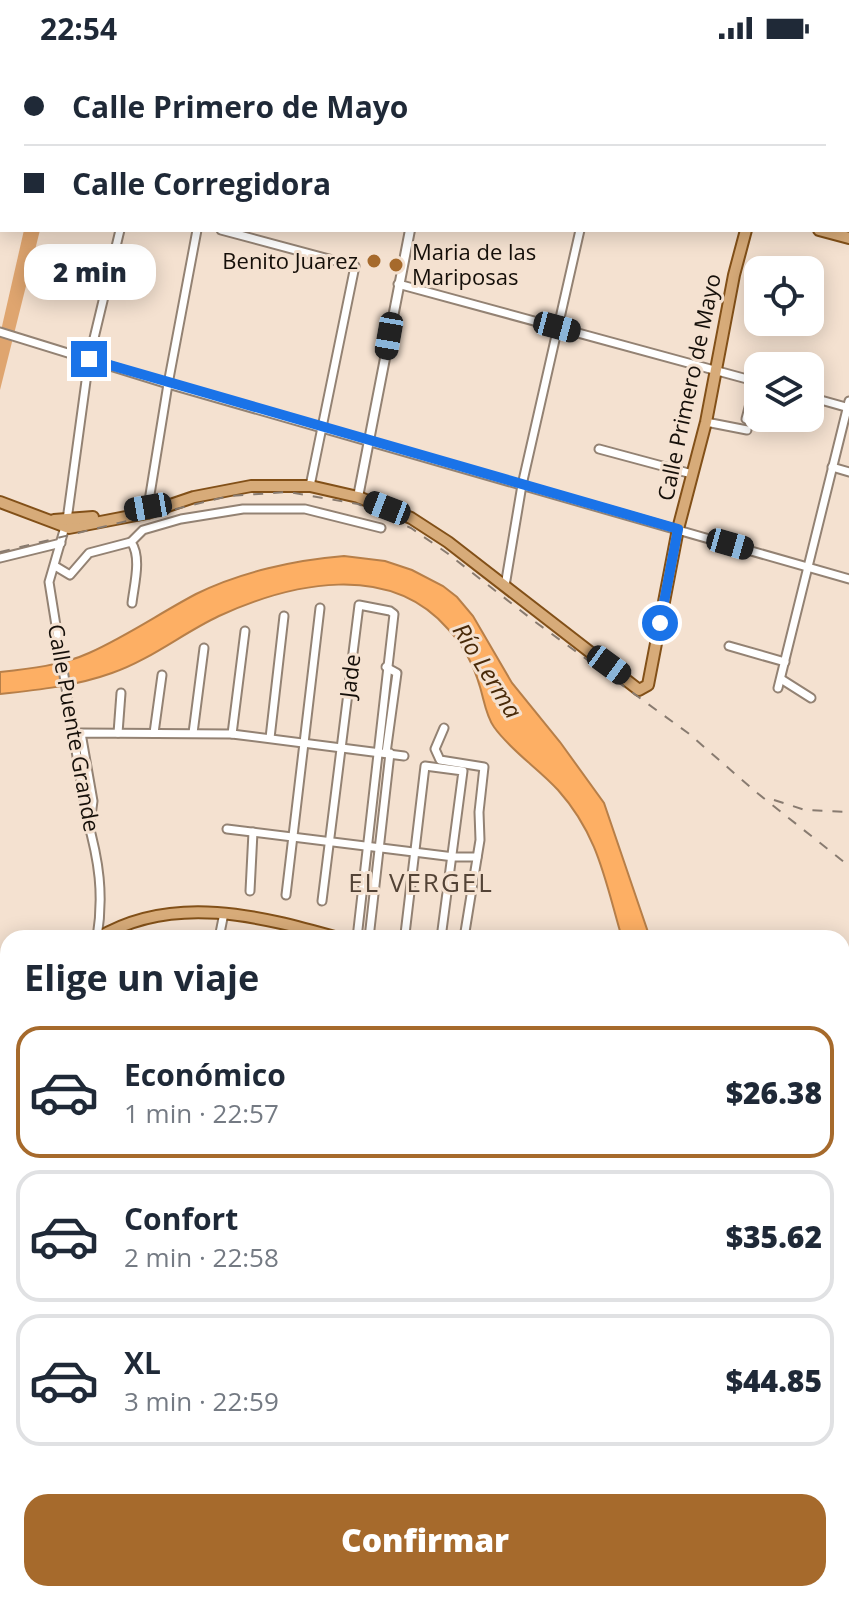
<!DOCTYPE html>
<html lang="es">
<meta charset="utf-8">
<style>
:root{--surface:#fff;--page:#f2f2f3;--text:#1f2937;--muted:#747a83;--line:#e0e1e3;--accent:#a66a2c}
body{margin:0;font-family:"Open Sans",sans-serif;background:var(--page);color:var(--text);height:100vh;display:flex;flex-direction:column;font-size:30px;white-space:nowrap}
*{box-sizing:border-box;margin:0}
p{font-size:26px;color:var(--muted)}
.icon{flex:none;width:44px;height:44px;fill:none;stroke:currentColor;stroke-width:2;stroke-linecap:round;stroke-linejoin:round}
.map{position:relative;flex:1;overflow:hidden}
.sheet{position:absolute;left:0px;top:874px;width:850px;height:672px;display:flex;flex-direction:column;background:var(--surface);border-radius:24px 24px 0 0;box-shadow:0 4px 20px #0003}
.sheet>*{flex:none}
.banner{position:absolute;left:0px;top:0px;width:850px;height:176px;box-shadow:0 4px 20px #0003;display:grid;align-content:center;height:176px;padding:0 24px;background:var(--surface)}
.controls{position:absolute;left:744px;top:200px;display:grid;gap:16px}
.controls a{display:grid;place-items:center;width:80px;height:80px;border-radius:16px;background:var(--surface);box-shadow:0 4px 20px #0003;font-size:40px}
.end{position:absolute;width:36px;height:36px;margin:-18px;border:10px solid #1a73e8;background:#fff;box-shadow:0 0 0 4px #fff}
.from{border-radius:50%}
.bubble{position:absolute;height:56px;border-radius:24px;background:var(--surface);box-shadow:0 4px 20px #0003;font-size:26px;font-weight:800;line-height:56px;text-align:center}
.car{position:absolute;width:24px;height:48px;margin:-24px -12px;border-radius:10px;box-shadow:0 0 6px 2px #0007;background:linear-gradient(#222 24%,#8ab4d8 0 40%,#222 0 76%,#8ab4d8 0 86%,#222 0)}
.banner b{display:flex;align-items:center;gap:28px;height:76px;font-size:30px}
.banner b+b{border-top:2px solid var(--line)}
.banner i{width:20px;height:20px;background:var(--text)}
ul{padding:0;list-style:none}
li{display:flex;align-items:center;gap:24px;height:132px;margin:0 16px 12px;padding:0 8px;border:4px solid var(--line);border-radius:24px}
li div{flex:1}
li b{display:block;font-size:30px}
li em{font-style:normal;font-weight:800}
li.on{border-color:var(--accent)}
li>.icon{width:72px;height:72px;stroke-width:1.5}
h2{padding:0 24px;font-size:36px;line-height:96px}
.primary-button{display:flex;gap:16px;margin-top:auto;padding:16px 24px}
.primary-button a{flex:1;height:92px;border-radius:24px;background:var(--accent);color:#fff;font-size:32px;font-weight:800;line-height:92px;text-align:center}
.status{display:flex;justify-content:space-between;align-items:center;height:56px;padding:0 40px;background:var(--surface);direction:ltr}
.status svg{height:22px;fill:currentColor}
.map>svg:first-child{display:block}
</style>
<div class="status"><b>22:54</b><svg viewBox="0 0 49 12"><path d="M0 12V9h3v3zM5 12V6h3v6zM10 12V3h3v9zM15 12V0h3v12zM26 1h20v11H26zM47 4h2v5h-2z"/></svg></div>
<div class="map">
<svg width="849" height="1546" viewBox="0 0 849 1546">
<rect width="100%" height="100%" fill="#f4e1d0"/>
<!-- green -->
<path fill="#dfa56f" d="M24 174H40L0 334V279Z"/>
<!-- water -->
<path fill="#fdaf64" stroke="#b77f49" stroke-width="2" d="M344 500 385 505 412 514 443 530 457 541 473 560 512 627 560 686 604 747 650 882H622C605 825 599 780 558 734 538 712 511 695 494 671 486 660 484 644 480 631 474 610 463 589 448 573 389 505 291 527 219 560 183 577 150 604 112 617 76 630 38 634 0 638V616C29 613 63 609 89 597 127 580 160 557 196 538 240 516 295 504 344 500Z"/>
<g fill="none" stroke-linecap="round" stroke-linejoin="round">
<!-- minor casing -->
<g stroke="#938273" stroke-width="11">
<g id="minor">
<path d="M147 0 155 2"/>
<path d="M802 0 810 2"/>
<path d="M74 2V0"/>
<path d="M606 2 607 0"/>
<path d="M848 12 849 9"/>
<path d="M0 42H2"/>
<path d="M221 174 355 210 310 430"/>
<path d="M398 228 758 326"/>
<path d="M0 276 168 328 849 523"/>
<path d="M810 341 849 352"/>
<path d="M746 363 756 325"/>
<path d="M706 366 747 374"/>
<path d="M599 393 692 418"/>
<path d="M832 411 849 416"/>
<path d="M147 457 168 328 197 174"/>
<path d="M131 486C142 501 134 529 132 547"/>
<path d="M0 502 61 487"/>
<path d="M55 510 70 519 89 497 131 486 143 474 181 463 243 453H305L381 472"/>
<path d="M505 530 522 429 580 174"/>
<path d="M729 590 785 606"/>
<path d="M386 611 397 617 386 697"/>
<path d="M781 623 811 642"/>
<path d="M778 632 849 345"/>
<path d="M444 672 435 693 440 704 484 711 479 756 480 784 464 882"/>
<path d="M118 677 121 637"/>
<path d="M154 677 162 619"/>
<path d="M193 677 204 592"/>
<path d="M232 678 245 575"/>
<path d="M270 682 284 560"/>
<path d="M90 767 93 745 81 677 232 678 404 700"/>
<path d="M227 773 454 801H477"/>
<path d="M250 835 253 776"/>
<path d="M286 839 320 552"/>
<path d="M322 845 359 549 390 555 394 558 357 882"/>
<path d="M97 882C104 839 99 804 87 763L49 526 67 464 89 303 120 174"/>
<path d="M219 882 224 857"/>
<path d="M369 882 390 697"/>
<path d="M418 882 405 878 425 710 463 715 441 882"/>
<path d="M0 955 8 951"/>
<path d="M0 967 8 983"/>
<path d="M0 1033 8 1035"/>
<path d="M0 1089 8 1092"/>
<path d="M0 1163 8 1144"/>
<path d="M0 1203 8 1206"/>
<path d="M0 1257 8 1260"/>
<path d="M0 1315 8 1318"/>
<path d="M0 1369 8 1372"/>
<path d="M0 1420 8 1423"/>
<path d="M0 1469 8 1471"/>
<path d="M0 1493 8 1475"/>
<path d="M0 1515 8 1518"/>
<path d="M59 1538 80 1546"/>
<path d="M139 1538 161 1546"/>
<path d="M493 1538V1546"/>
<path d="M232 1546 239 1539"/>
<path d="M266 1546 269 1538"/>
<path d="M312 1546 316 1538"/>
<path d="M524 1546 527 1538"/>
</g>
</g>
<!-- tertiary casing -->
<g stroke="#938273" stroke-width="12">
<g id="tertiary">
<path d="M482 0 490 2"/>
<path d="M235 2V0"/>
<path d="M446 2 447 0"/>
<path d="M0 116 2 117"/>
<path d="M358 441 410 174"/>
</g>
</g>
<!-- primary casing -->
<g stroke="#825018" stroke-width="14">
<g id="primary">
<path d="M784 2V0"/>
<path d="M792 2V0"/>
<path d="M848 91H849"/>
<path d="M819 174 849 182"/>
<path d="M0 446 69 472 147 457 194 441 251 430H310L358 441 411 462 448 486 639 634 648 629 678 473 706 366 734 219 746 174"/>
<path d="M54 464 93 461"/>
<path d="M98 882C173 837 260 860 338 882"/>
<path d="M0 929 8 925"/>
<path d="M842 1163 849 1165"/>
</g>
</g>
<!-- minor -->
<use href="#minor" stroke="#fff" stroke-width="7"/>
<!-- tertiary -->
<use href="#tertiary" stroke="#fff" stroke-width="8"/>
<!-- primary -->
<use href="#primary" stroke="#d7ab79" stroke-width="10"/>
<!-- rail -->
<g stroke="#887b70" stroke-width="2" stroke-dasharray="10 10" stroke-linecap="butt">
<path d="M0 496 229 440 288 436 358 448 411 472 447 497 534 565 688 677 756 736 849 810"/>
<path d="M774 744 805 754 849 756"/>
</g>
</g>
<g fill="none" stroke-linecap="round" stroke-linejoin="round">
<!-- route -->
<path stroke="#1a73e8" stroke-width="10" d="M89 303 678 473 660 567"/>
</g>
<!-- markers -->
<g fill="#a66a2c" stroke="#f4e1d0" stroke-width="3">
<circle cx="374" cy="205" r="8"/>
<circle cx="396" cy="209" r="8"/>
</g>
<g text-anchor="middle" stroke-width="6" stroke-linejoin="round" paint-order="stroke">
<!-- poi labels -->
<g font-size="22" fill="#150f09" stroke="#f4e1d0" text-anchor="start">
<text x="412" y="204">Maria de las<tspan x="412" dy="25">Mariposas</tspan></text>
<text x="358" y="213" text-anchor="end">Benito Juarez</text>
</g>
<!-- street labels -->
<g font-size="22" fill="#150f09" stroke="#f4e1d0">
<text transform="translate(689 331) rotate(-78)" y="8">Calle Primero de Mayo</text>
<text transform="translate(350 620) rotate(-83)" y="8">Jade</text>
<text transform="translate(74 672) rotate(80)" y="8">Calle Puente Grande</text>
</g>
<!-- water labels -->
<g font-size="24" font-style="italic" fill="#492a09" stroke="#f4e1d0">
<text transform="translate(487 615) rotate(58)" y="8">Río Lerma</text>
</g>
<!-- quarter labels -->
<g font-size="26" letter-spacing="2" fill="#534336" stroke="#f4e1d0">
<text x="421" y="836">EL VERGEL</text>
</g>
</g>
</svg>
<div class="controls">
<a><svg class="icon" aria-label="locate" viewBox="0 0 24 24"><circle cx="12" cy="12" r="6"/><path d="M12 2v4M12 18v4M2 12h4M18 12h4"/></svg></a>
<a><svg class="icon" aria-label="layers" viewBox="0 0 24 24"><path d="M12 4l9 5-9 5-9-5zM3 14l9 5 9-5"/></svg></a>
</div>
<i class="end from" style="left:660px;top:567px"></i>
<i class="end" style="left:89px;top:303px"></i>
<div class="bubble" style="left:24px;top:188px;width:132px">2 min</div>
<i class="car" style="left:557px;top:271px;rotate:105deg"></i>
<i class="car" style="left:389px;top:280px;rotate:190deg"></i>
<i class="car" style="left:148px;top:451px;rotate:260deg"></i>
<i class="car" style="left:387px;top:452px;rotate:291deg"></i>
<i class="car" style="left:730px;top:488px;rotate:106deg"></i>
<i class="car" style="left:609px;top:609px;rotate:126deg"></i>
<div class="banner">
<b><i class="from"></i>Calle Primero de Mayo</b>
<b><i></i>Calle Corregidora</b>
</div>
<section class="sheet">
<h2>Elige un viaje</h2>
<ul>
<li class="on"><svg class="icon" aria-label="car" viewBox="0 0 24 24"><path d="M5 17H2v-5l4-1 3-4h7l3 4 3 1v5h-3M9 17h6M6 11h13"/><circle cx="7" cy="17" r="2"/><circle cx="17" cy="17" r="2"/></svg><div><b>Económico</b><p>1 min · 22:57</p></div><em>$26.38</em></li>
<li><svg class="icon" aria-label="car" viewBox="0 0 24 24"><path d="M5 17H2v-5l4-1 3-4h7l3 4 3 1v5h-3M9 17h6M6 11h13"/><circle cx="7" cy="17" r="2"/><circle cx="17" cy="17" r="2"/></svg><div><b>Confort</b><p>2 min · 22:58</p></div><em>$35.62</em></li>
<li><svg class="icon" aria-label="car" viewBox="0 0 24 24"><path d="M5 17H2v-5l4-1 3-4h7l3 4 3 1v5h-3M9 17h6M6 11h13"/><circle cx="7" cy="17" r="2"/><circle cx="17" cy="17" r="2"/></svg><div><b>XL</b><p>3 min · 22:59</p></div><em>$44.85</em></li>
</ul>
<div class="primary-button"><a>Confirmar</a></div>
</section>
</div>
